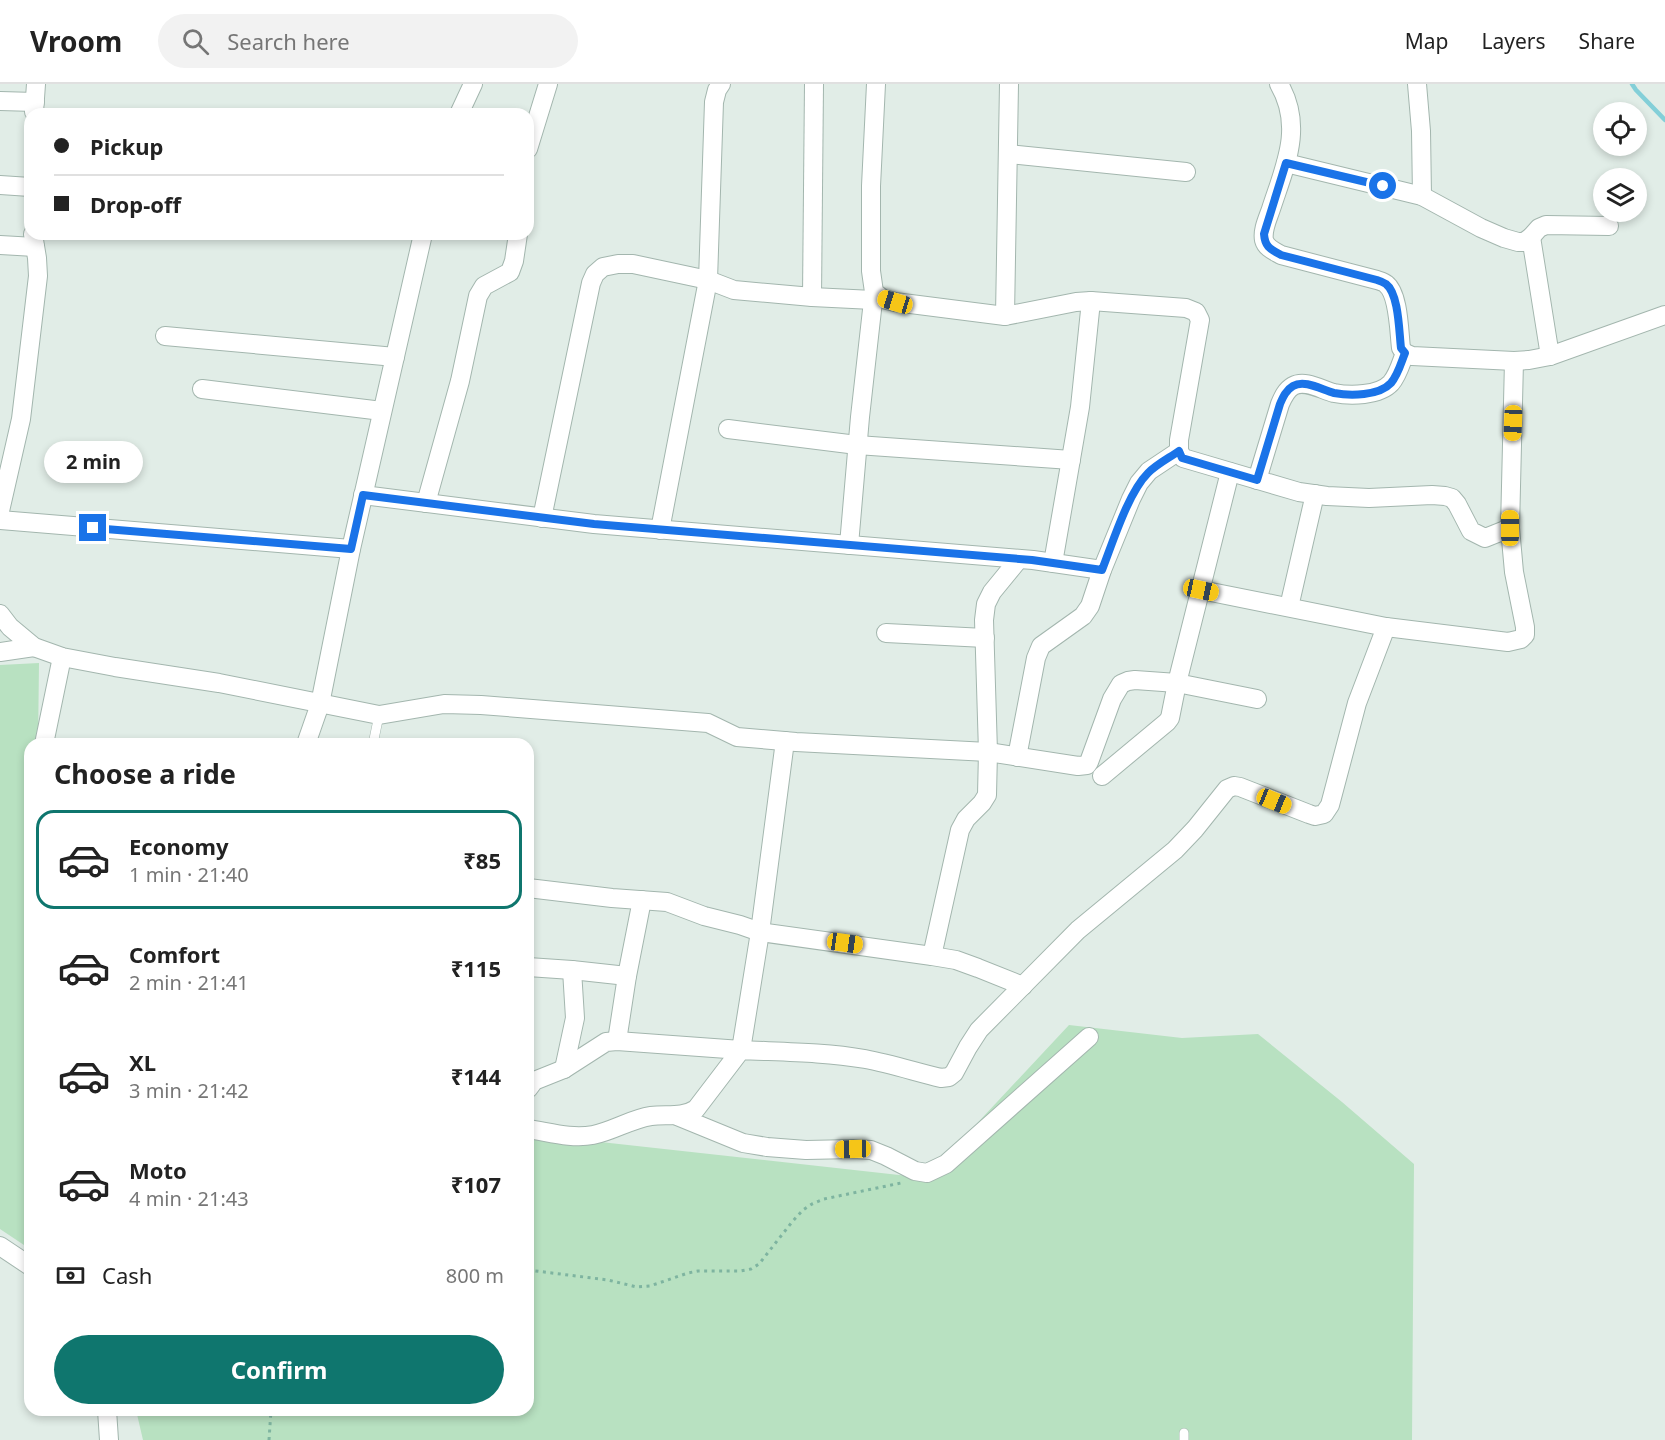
<!DOCTYPE html>
<meta charset="utf-8">
<style>
:root{--surface:#fff;--page:#f2f2f2;--text:#222;--muted:#767676;--line:#e0e0e0;--accent:#0f766e}
body{margin:0;font-family:"Noto Sans",sans-serif;background:var(--page);color:var(--text);height:100vh;display:flex;flex-direction:column;font-size:22px;white-space:nowrap}
*{box-sizing:border-box;margin:0}
p{font-size:20px;color:var(--muted)}
.icon{flex:none;width:33px;height:33px;fill:none;stroke:currentColor;stroke-width:2;stroke-linecap:round;stroke-linejoin:round}
.map{position:relative;flex:1;overflow:hidden}
.side{position:absolute;left:24px;top:654px;width:510px;height:678px;display:flex;flex-direction:column;background:var(--surface);border-radius:18px;box-shadow:0 3px 9px #0003}
.side>*{flex:none}
.banner{position:absolute;left:24px;top:24px;width:510px;height:132px;border-radius:18px;box-shadow:0 3px 9px #0003;display:grid;align-content:center;height:132px;padding:0 30px;background:var(--surface)}
.buttons{position:absolute;left:1593px;top:18px;display:grid;gap:12px}
.buttons a{display:grid;place-items:center;width:54px;height:54px;border-radius:50%;background:var(--surface);box-shadow:0 3px 9px #0003;font-size:30px}
.end{position:absolute;width:27px;height:27px;margin:-14px;border:8px solid #1a73e8;background:#fff;box-shadow:0 0 0 3px #fff}
.from{border-radius:50%}
.bubble{position:absolute;height:42px;border-radius:21px;background:var(--surface);box-shadow:0 3px 9px #0003;font-size:20px;font-weight:700;line-height:42px;text-align:center}
.car{position:absolute;width:18px;height:36px;margin:-18px -9px;border-radius:8px;box-shadow:0 0 4px 2px #0007;background:linear-gradient(#f5c518 24%,#345 0 40%,#f5c518 0 76%,#345 0 86%,#f5c518 0)}
.banner b{display:flex;align-items:center;gap:21px;height:57px;font-size:22px}
.banner b+b{border-top:2px solid var(--line)}
.banner i{width:15px;height:15px;background:var(--text)}
ul{padding:0;list-style:none}
li{display:flex;align-items:center;gap:18px;height:99px;margin:0 12px 9px;padding:0 18px;border:3px solid transparent;border-radius:18px}
li div{flex:1}
li b{display:block;font-size:22px}
li em{font-style:normal;font-weight:700}
li.on{border-color:var(--accent)}
li>.icon{width:54px;height:54px;stroke-width:1.5}
h2{padding:0 30px;font-size:27px;line-height:72px}
.pay{display:flex;align-items:center;gap:15px;height:66px;padding:0 30px;font-size:22px}
.pay p{margin-inline-start:auto}
.action{display:flex;gap:12px;margin-top:auto;padding:12px 30px}
.action a{flex:1;height:69px;border-radius:36px;background:var(--accent);color:#fff;font-size:24px;font-weight:700;line-height:69px;text-align:center}
header{display:flex;align-items:center;gap:36px;box-sizing:border-box;height:84px;padding:0 30px;background:var(--surface);border-bottom:2px solid var(--line)}
header strong{font-size:28px}
nav{display:flex;gap:33px;margin-inline-start:auto;font-size:21px}
.search{width:420px;height:54px;background:var(--page);display:flex;align-items:center;gap:15px;box-sizing:border-box;padding:0 21px;border-radius:33px;color:var(--muted);font-size:22px}
.map>svg:first-child{display:block}
</style>
<header>
<strong>Vroom</strong>
<div class="search"><svg class="icon" aria-label="search" viewBox="0 0 24 24"><circle cx="10" cy="10" r="6"/><path d="M15 15l6 6"/></svg>Search here</div>
<nav><a>Map</a><a>Layers</a><a>Share</a></nav>
</header>
<div class="map">
<svg width="1665" height="1356" viewBox="0 0 1665 1356">
<rect width="100%" height="100%" fill="#e1ede7"/>
<!-- green -->
<g fill="#b8e1c1">
<path d="M39 579 38 660H30V1165L0 1145V581Z"/>
<path d="M1069 941 1182 954 1258 950 1342 1018 1414 1080 1412 1356H143L136 1326H528V1050L926 1094Z"/>
</g>
<g fill="none" stroke-linecap="round" stroke-linejoin="round">
<!-- stream -->
<path stroke="#83cfd8" stroke-width="4.5" d="M1632 0 1636 6 1665 36"/>
<!-- service casing -->
<g stroke="#a3b6ae" stroke-width="10">
<g id="service">
<path d="M373 660 379 631"/>
<path d="M1184 1356V1349"/>
</g>
</g>
<!-- minor casing -->
<g stroke="#a3b6ae" stroke-width="20">
<g id="minor">
<path d="M876 0 871 102V187L874 208 883 215 895 218 1005 232 1076 218 1091 217 1186 224 1196 228 1200 236 1179 356V367L1183 374 1299 408 1327 412 1369 414 1432 411 1445 412 1452 414 1457 420 1471 447 1485 454 1510 444"/>
<path d="M1279 0C1304 43 1285 82 1271 125 1268 134 1262 146 1264 156 1266 164 1274 167 1281 171L1377 196C1380 197 1384 198 1386 200 1399 210 1399 248 1401 264L1405 269 1412 272 1514 277 1529 276 1550 272 1665 231"/>
<path d="M1417 0 1421 47 1422 112"/>
<path d="M0 17 35 18"/>
<path d="M34 28 36 0"/>
<path d="M459 30 473 0"/>
<path d="M528 65 548 0"/>
<path d="M1008 70 1186 88"/>
<path d="M1286 79 1422 112 1481 144 1504 154 1518 158H1524L1531 153 1539 144 1546 141 1609 142"/>
<path d="M0 101 30 103"/>
<path d="M1531 153 1550 272"/>
<path d="M0 161 35 163"/>
<path d="M812 213 814 0"/>
<path d="M1005 232 1009 0"/>
<path d="M165 252 395 273"/>
<path d="M202 305 382 327"/>
<path d="M728 345 857 361 1071 376"/>
<path d="M1257 396 1280 320C1283 313 1286 306 1293 302 1305 295 1322 306 1334 309 1350 312 1379 312 1391 299 1398 291 1401 279 1405 269"/>
<path d="M363 411 594 440 1033 476 1102 486"/>
<path d="M426 419 460 297 478 212 484 202 510 188 514 177 518 150"/>
<path d="M0 427 21 335 38 192 37 174 33 150"/>
<path d="M542 434 591 199 595 190 603 183 618 180H633L708 196 734 206 812 213 873 216"/>
<path d="M0 436 351 465"/>
<path d="M660 446 708 196 714 18 717 6 721 0"/>
<path d="M849 461 860 333 874 208"/>
<path d="M1053 479 1080 323 1091 217"/>
<path d="M1201 506 1386 543 1508 558 1521 555 1525 551V543L1514 488 1510 444 1514 277"/>
<path d="M1289 523 1315 410"/>
<path d="M0 530 10 543 34 563 62 573 115 583 219 599 379 631 444 620 481 621 708 639 737 653 796 658 988 668 1078 682 1087 681 1089 678 1112 615 1121 600 1128 597 1135 596 1177 599 1257 615"/>
<path d="M886 549 985 554"/>
<path d="M0 568 34 563"/>
<path d="M44 660 62 573"/>
<path d="M306 660 320 620 351 465 423 150"/>
<path d="M1017 673 1036 574 1041 562 1083 532 1090 522 1102 486 1131 415 1139 399 1149 387 1179 367"/>
<path d="M1102 692 1167 638 1170 634 1177 599 1230 388"/>
<path d="M528 804 612 814 667 818 704 832 740 841 760 848 932 872 956 876 978 884 1023 902"/>
<path d="M932 872 960 746 966 735 982 719 987 711 988 668 984 536 986 520 992 508 1019 475"/>
<path d="M528 883 572 886 627 892"/>
<path d="M617 957 627 892 642 816"/>
<path d="M564 985 575 934 572 886"/>
<path d="M528 1005 534 997 564 985 606 958 617 957 741 966 760 848 785 657"/>
<path d="M677 1032 743 1059 767 1063 806 1066 853 1065 871 1066 886 1072 915 1087 927 1089 946 1080 1089 953"/>
<path d="M528 1045C549 1048 571 1055 593 1051 613 1047 631 1035 651 1032 667 1030 682 1034 696 1025L741 966C783 968 824 968 865 975 891 980 916 988 941 994L949 993 954 989 968 963 979 946 1078 846 1175 766 1195 745 1227 705 1234 702 1240 703 1309 730 1315 732 1324 730 1330 721 1357 619 1386 543"/>
</g>
</g>
<!-- tertiary casing -->
<g stroke="#a3b6ae" stroke-width="20">
<g id="tertiary">
<path d="M0 1162 30 1182"/>
<path d="M107 1326 109 1356"/>
</g>
</g>
<!-- path -->
<g stroke="#7eb4a0" stroke-width="3" stroke-dasharray="3 4.5" stroke-linecap="butt">
<path d="M528 1186 608 1196 637 1203 650 1202 688 1189 698 1187H740L751 1185 759 1180 792 1138 803 1126 812 1120 824 1115 901 1099"/>
<path d="M269 1356 271 1326"/>
</g>
<!-- service -->
<use href="#service" stroke="#fff" stroke-width="9"/>
<!-- minor -->
<use href="#minor" stroke="#fff" stroke-width="18"/>
<!-- tertiary -->
<use href="#tertiary" stroke="#fff" stroke-width="18"/>
</g>
<g fill="none" stroke-linecap="round" stroke-linejoin="round">
<!-- route -->
<path stroke="#1a73e8" stroke-width="8" d="M93 444 351 465 363 411 594 440 1032 476 1102 486C1113 458 1128 409 1148 389 1157 380 1169 374 1179 367L1182 374 1257 396 1280 320C1283 313 1286 306 1293 302 1305 295 1322 306 1334 309 1350 312 1379 312 1391 299 1398 291 1401 279 1405 269L1401 264C1399 248 1399 210 1386 200 1383 198 1380 197 1377 196L1281 171C1270 165 1265 163 1264 150L1286 79 1383 102"/>
</g>
</svg>
<div class="buttons">
<a><svg class="icon" aria-label="locate" viewBox="0 0 24 24"><circle cx="12" cy="12" r="6"/><path d="M12 2v4M12 18v4M2 12h4M18 12h4"/></svg></a>
<a><svg class="icon" aria-label="layers" viewBox="0 0 24 24"><path d="M12 4l9 5-9 5-9-5zM3 14l9 5 9-5"/></svg></a>
</div>
<i class="end from" style="left:1383px;top:102px"></i>
<i class="end" style="left:93px;top:444px"></i>
<div class="bubble" style="left:44px;top:357px;width:99px">2 min</div>
<i class="car" style="left:895px;top:218px;rotate:287deg"></i>
<i class="car" style="left:1513px;top:339px;rotate:182deg"></i>
<i class="car" style="left:1510px;top:444px;rotate:0deg"></i>
<i class="car" style="left:1201px;top:506px;rotate:102deg"></i>
<i class="car" style="left:1274px;top:717px;rotate:112deg"></i>
<i class="car" style="left:845px;top:859px;rotate:98deg"></i>
<i class="car" style="left:853px;top:1065px;rotate:269deg"></i>
<div class="banner">
<b><i class="from"></i>Pickup</b>
<b><i></i>Drop-off</b>
</div>
<section class="side">
<h2>Choose a ride</h2>
<ul>
<li class="on"><svg class="icon" aria-label="car" viewBox="0 0 24 24"><path d="M5 17H2v-5l4-1 3-4h7l3 4 3 1v5h-3M9 17h6M6 11h13"/><circle cx="7" cy="17" r="2"/><circle cx="17" cy="17" r="2"/></svg><div><b>Economy</b><p>1 min · 21:40</p></div><em>₹85</em></li>
<li><svg class="icon" aria-label="car" viewBox="0 0 24 24"><path d="M5 17H2v-5l4-1 3-4h7l3 4 3 1v5h-3M9 17h6M6 11h13"/><circle cx="7" cy="17" r="2"/><circle cx="17" cy="17" r="2"/></svg><div><b>Comfort</b><p>2 min · 21:41</p></div><em>₹115</em></li>
<li><svg class="icon" aria-label="car" viewBox="0 0 24 24"><path d="M5 17H2v-5l4-1 3-4h7l3 4 3 1v5h-3M9 17h6M6 11h13"/><circle cx="7" cy="17" r="2"/><circle cx="17" cy="17" r="2"/></svg><div><b>XL</b><p>3 min · 21:42</p></div><em>₹144</em></li>
<li><svg class="icon" aria-label="car" viewBox="0 0 24 24"><path d="M5 17H2v-5l4-1 3-4h7l3 4 3 1v5h-3M9 17h6M6 11h13"/><circle cx="7" cy="17" r="2"/><circle cx="17" cy="17" r="2"/></svg><div><b>Moto</b><p>4 min · 21:43</p></div><em>₹107</em></li>
</ul>
<div class="pay"><svg class="icon" aria-label="cash" viewBox="0 0 24 24"><path d="M3 7h18v10H3z"/><circle cx="12" cy="12" r="2"/></svg>Cash<p>800 m</p></div>
<div class="action"><a>Confirm</a></div>
</section>
</div>
